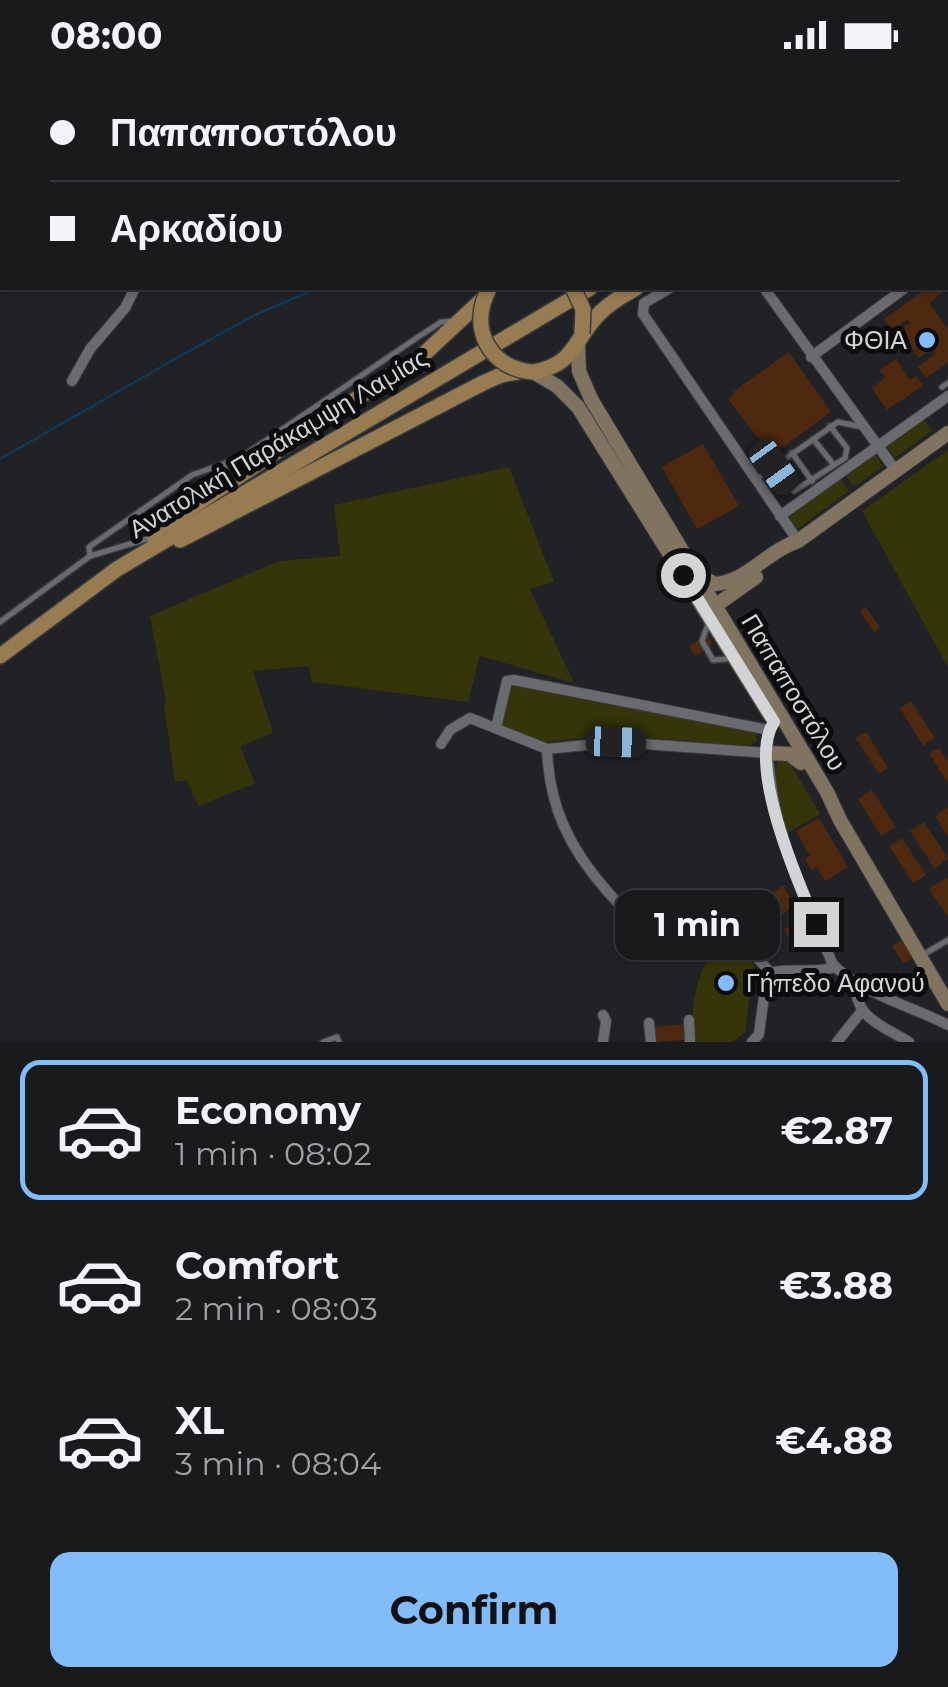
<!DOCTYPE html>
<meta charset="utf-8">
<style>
:root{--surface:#181a1c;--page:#252729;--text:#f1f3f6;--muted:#9fa1a3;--line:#36383b;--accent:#82bcfa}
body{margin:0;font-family:Montserrat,sans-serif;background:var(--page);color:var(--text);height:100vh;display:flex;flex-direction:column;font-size:38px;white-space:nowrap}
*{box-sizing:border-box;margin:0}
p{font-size:32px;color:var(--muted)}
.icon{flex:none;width:55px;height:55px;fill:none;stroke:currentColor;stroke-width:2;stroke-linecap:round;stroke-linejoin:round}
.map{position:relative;height:972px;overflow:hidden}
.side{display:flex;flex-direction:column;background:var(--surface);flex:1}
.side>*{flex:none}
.guide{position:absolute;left:0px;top:0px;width:950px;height:220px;box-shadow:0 2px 8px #0004,0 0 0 2px var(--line);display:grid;align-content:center;height:220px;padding:0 50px;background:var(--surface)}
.end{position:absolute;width:45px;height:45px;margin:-22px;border:12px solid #d3d4d6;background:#111;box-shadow:0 0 0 5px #111}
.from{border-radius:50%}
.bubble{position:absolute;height:70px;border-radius:20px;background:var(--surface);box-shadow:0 2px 8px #0004,0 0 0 2px var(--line);font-size:32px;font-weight:700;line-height:70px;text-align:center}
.car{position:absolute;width:30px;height:60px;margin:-30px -15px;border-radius:12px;box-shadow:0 0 8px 2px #0007;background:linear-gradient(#222 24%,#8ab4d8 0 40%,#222 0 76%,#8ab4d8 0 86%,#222 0)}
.guide b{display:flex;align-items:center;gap:35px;height:95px;font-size:38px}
.guide b+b{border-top:2px solid var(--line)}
.guide i{width:25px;height:25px;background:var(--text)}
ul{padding:18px 0 0;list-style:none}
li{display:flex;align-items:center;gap:30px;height:140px;margin:0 20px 15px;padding:0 30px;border:5px solid transparent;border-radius:20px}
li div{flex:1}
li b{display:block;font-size:38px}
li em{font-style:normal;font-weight:700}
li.selected{border-color:var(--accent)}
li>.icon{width:90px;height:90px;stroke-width:1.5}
.primary-button{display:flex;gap:20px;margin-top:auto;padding:20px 50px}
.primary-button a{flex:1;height:115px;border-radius:20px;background:var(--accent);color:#111;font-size:40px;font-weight:700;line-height:115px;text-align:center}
.status{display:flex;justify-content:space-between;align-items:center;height:70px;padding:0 50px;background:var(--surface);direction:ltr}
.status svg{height:28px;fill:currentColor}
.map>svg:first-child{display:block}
</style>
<div class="status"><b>08:00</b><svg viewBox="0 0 49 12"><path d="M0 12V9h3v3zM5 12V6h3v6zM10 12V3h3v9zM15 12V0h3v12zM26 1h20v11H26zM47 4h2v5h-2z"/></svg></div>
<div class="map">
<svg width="948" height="972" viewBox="0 0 948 972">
<rect width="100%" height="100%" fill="#202225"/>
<!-- green -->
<g fill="#343508">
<path d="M924 349 932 361 895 388 886 376Z"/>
<path d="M948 380V597L862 441Z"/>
<path d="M875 384 883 396 854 417 846 406Z"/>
<path d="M509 397 554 512 530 519 574 613 480 586 468 632 312 612 309 596 253 601 273 663 240 676 255 713 198 736 187 710 175 712 164 636 166 631 150 546 279 491 340 486 334 435Z"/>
<path d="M841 409 849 421 797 459 789 447Z"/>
<path d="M512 615 755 662 757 671 749 676 615 665 545 672 501 655 505 629Z"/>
<path d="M778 690H788L820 744 784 765C779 740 772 715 778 690Z"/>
<path d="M723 864 754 895 745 962 733 972H694C687 938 701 889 723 864Z"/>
</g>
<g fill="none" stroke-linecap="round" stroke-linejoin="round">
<!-- stream -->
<g stroke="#0f3854" stroke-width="2.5">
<path d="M679 2 684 0"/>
<path d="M0 389 189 281 255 245 318 218"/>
</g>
</g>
<!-- building -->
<g fill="#4e290f">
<path d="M927 218H940L943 222 929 233 948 259V292L926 308 918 297 935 284 932 279 919 288 899 260 910 253 907 250 892 260 884 249Z"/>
<path d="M789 282 831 342 778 381 772 373 765 377 728 329 734 324 733 322Z"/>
<path d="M896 289 910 310 916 306 923 316 887 340 872 318 885 308 880 300Z"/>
<path d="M703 374 739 436 697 459 662 397Z"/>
<path d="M866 537 880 558 874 562 860 541Z"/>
<path d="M707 564 713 574 695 586 689 576Z"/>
<path d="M911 631 935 668 923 676 900 638Z"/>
<path d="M866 662 888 698 879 704 856 668Z"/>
<path d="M939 678 948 691V713L929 684Z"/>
<path d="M872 720 896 757 881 766 858 729Z"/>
<path d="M948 737V767L935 746Z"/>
<path d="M819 748 848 797 825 811 817 797 811 800 805 789 810 786 796 761Z"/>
<path d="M924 752 948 788 935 799 910 761Z"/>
<path d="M902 768 926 805 913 813 889 776Z"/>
<path d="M946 807 948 810V847L929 819Z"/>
<path d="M783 816 795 836 781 845 769 824Z"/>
<path d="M755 829 777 853 761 867 739 843Z"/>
<path d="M800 851 809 870 794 878 784 859Z"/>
<path d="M902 870 913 888 903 893 892 876Z"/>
<path d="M684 954 685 970 654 972 653 957Z"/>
</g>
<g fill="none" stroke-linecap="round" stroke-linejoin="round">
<!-- lane casing -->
<g stroke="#3a3c3e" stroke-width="8">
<g id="lane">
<path d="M942 317 948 313"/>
<path d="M813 369 834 395"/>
<path d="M792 383 812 411"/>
<path d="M774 397 794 421 845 388 847 378 830 356"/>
<path d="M758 408 838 352 862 357"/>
<path d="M90 486 89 477 192 405 240 388 418 267 441 252 454 251"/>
<path d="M0 552 90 486 150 468"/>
<path d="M707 557 702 571 713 590 726 589"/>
<path d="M921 886 948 870"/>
<path d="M323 972 337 967 339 972"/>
</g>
</g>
<!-- street casing -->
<g stroke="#3a3c3e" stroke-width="12">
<g id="street">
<path d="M93 0 94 2"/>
<path d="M928 2 932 0"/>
<path d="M948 198V199"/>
<path d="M670 218 644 233 643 244 798 471"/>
<path d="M764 218 896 401"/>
<path d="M811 287 905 218"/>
<path d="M72 311 90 279 125 238 135 218"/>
<path d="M227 414 228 394"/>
<path d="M780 446 948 326"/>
<path d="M774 652C764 668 768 687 770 706 778 775 806 829 832 893 856 922 914 937 948 955"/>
<path d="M496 658 507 611 514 610 769 660"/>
<path d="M441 674 450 660 470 648 547 679 616 672 767 683"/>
<path d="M547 679C549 736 569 778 607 821 618 833 628 846 643 852L678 833 700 834 739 868 770 902"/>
<path d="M855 911C855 949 880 954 909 972"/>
<path d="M603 945 606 951 603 972"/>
<path d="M689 950 690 972"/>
<path d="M649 953 651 972"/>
<path d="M752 972 759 964 767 904C788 896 812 905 835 897"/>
<path d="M837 972 861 942"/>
</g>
</g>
<!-- secondary casing -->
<g stroke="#3a3c3e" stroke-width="16">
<g id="secondary">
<path d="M405 0 406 2"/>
<path d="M578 274 579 301 591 329 827 722 840 750 948 934"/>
<path d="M533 302 557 316 578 337 770 645"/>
<path d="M698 505 715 514C748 511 767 481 798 471L948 363"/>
<path d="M707 537 715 536 756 507"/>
<path d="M767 683 789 684 801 693"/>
</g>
</g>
<!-- primary casing -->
<g stroke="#3a3c3e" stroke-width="18">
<g id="primary">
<path d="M533 302C574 295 573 272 597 246 608 234 622 226 636 218"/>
<path d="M154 467 189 439 423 285 484 228"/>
<path d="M180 470 483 313 501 305 523 301"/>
<path d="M0 586 117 499 590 218"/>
</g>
</g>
<!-- lane -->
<use href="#lane" stroke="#696b6e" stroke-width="5"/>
<!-- street -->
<use href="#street" stroke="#696b6e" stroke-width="10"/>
<!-- secondary -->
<use href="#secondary" stroke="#807460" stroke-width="14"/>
<!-- primary -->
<use href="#primary" stroke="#987c51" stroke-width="15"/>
<!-- primary-bridge casing -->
<g stroke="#3a3c3e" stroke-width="18" stroke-linecap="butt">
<g id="primary-bridge">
<path d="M573 218 583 239 582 264"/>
<path d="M489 219C468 257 489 299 533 302"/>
</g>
</g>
<!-- primary-bridge -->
<use href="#primary-bridge" stroke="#987c51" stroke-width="15"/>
</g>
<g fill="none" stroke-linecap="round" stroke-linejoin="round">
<!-- route -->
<path stroke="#d3d4d6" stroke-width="12" d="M683 505 774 652C746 694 798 812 816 854"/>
</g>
<!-- markers -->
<g fill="#82bcfa" stroke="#0b0c0d" stroke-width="4">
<circle cx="927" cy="270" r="10"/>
<circle cx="726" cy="913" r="10"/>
</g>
<g text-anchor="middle" stroke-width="10" stroke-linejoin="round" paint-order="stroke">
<!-- poi labels -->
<g font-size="25" fill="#d3d4d6" stroke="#0b0c0d" text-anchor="end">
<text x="907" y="279">ΦΘΙΑ</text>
<text x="746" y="922" text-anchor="start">Γήπεδο Αφανού</text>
</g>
<!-- street labels -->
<g font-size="25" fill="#d3d4d6" stroke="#0b0c0d">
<text transform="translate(278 373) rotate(-31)" y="9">Ανατολική Παράκαμψη Λαμίας</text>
<text transform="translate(794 622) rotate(59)" y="9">Παπαποστόλου</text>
</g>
</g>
</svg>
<i class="end from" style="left:683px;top:505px"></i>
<i class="end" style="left:816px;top:854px"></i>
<div class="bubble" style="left:615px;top:820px;width:165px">1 min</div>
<i class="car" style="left:774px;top:397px;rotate:144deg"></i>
<i class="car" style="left:616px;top:672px;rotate:92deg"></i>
<div class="guide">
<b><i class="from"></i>Παπαποστόλου</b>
<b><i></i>Αρκαδίου</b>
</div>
</div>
<section class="side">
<ul>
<li class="selected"><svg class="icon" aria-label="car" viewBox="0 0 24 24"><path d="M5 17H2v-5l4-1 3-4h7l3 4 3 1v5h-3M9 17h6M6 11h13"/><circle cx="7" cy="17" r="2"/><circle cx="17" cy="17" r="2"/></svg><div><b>Economy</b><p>1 min · 08:02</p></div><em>€2.87</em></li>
<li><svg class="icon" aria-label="car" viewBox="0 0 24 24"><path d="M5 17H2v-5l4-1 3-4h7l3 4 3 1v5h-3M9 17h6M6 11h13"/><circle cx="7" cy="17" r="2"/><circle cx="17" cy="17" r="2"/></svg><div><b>Comfort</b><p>2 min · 08:03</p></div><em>€3.88</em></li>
<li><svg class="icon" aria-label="car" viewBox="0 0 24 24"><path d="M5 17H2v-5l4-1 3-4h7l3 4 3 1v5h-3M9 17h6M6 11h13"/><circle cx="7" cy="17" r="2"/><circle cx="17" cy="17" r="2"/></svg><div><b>XL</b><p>3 min · 08:04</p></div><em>€4.88</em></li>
</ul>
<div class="primary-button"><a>Confirm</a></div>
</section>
